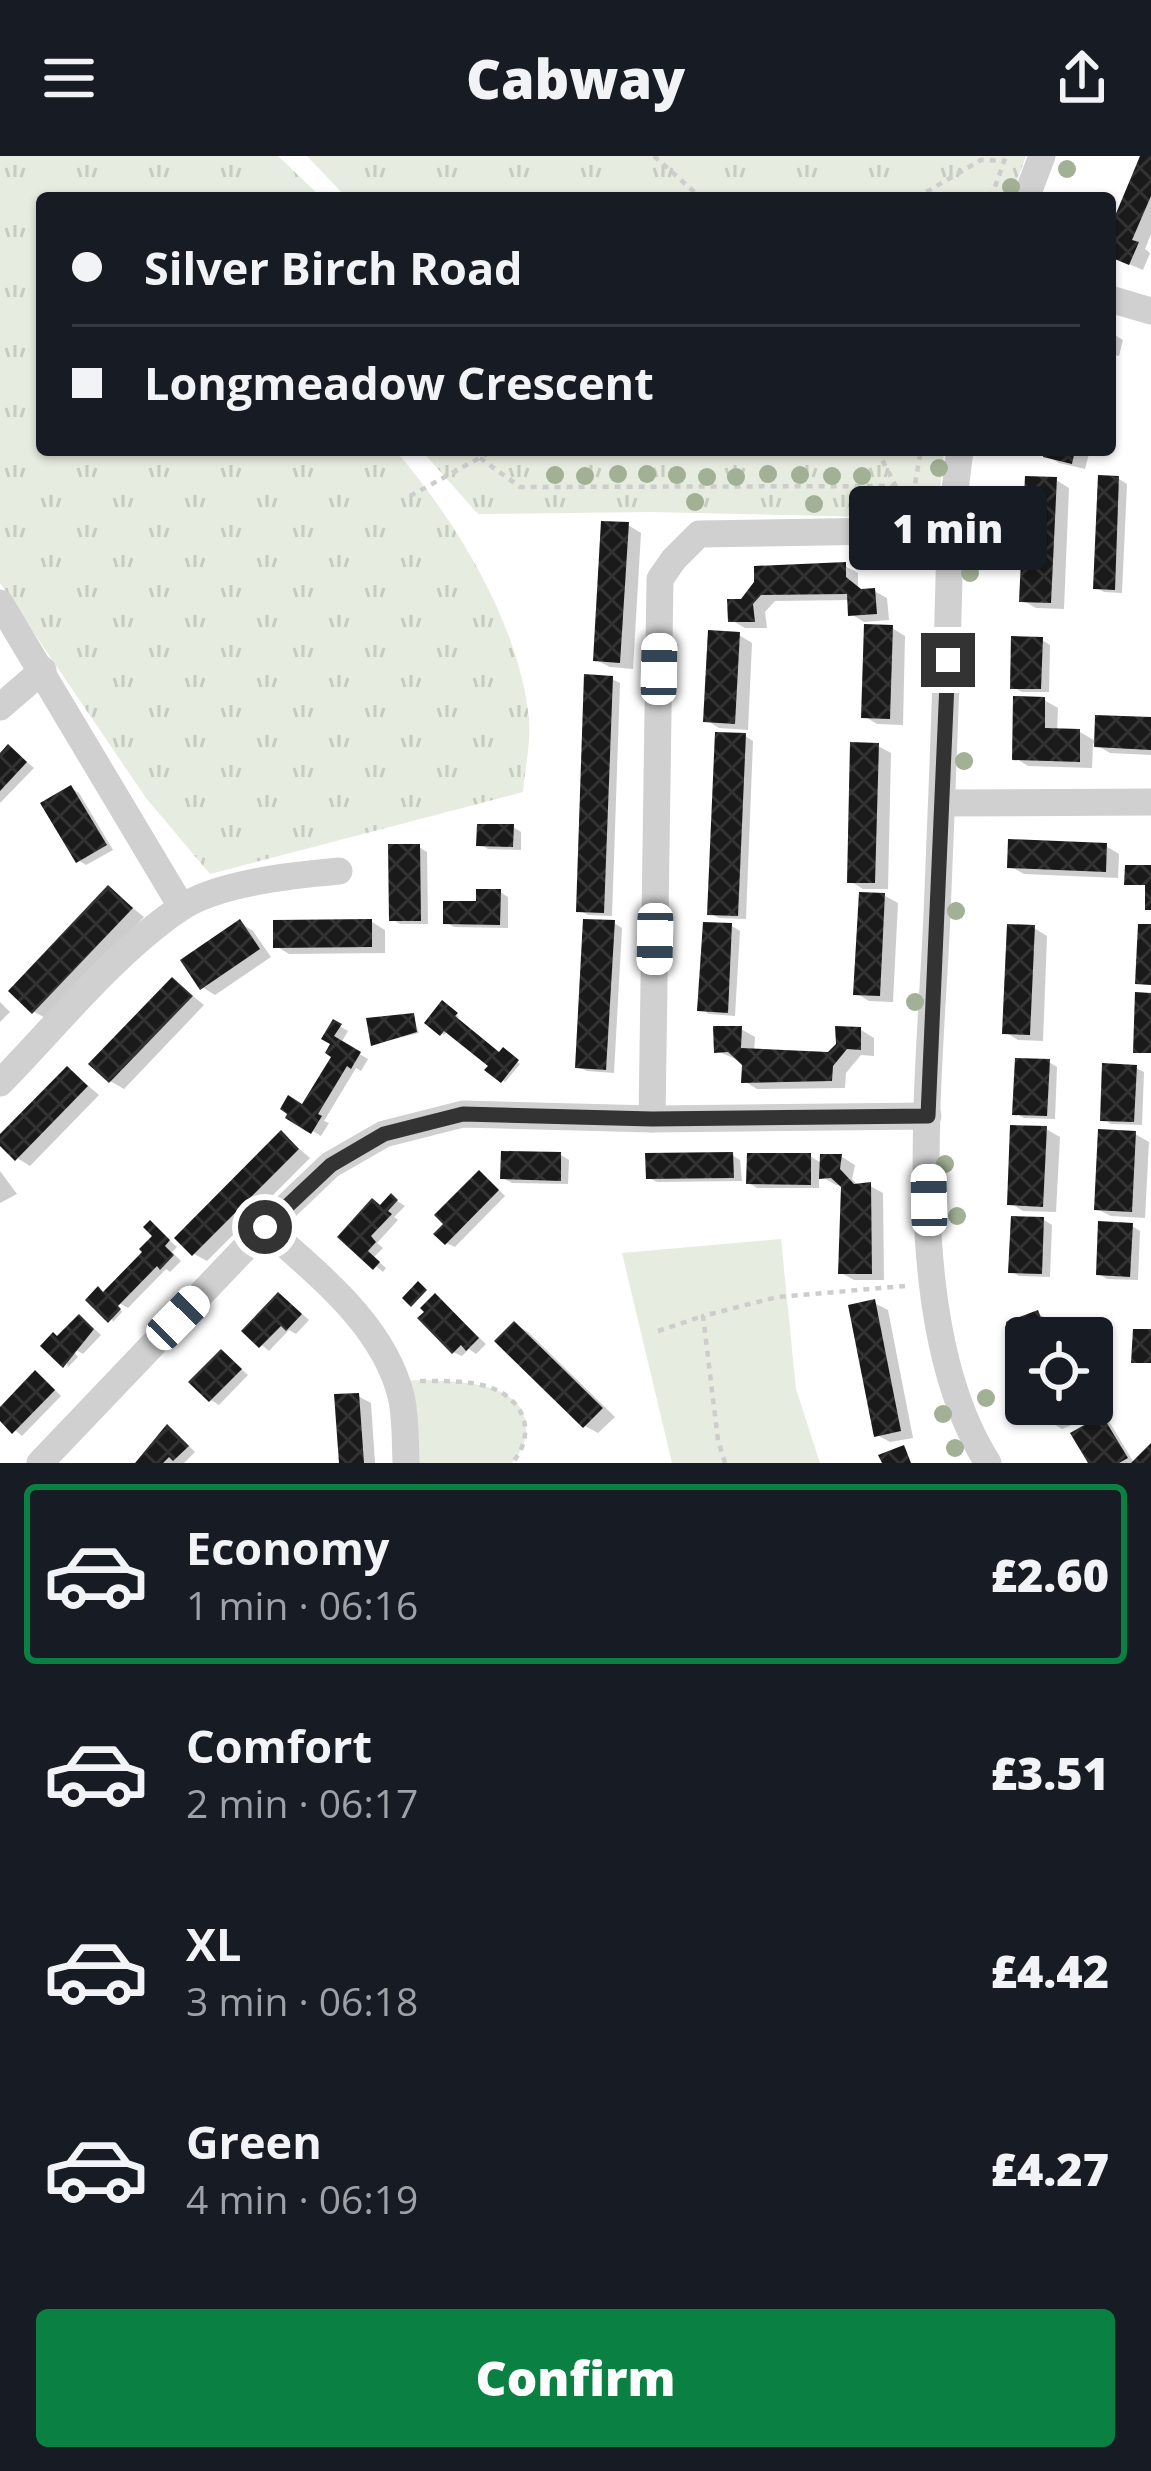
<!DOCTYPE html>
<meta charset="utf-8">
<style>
:root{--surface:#171b24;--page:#20242c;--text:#f1f3f6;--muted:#9ea1a6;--line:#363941;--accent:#0b8043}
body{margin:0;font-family:"Open Sans",sans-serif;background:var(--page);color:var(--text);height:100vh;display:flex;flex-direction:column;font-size:45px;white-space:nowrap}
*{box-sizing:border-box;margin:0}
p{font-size:39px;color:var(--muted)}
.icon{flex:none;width:66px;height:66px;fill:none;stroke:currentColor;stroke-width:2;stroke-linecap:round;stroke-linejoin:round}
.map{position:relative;height:1307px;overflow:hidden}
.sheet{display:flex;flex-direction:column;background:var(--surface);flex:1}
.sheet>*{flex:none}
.banner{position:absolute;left:36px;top:36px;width:1080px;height:264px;border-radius:12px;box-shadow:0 3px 9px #0004;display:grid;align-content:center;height:264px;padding:0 36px;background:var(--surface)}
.tools{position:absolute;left:1005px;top:1161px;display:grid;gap:24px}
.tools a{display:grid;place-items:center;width:108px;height:108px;border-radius:12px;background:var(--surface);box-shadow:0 3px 9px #0004;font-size:60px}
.end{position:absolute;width:54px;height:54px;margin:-27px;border:15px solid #333;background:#fff;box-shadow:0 0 0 6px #fff}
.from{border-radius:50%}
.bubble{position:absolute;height:84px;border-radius:12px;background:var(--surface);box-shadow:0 3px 9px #0004;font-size:39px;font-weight:800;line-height:84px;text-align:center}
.car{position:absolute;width:36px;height:72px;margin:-36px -18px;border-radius:15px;box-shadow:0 0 9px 3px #0007;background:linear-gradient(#fff 24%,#345 0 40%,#fff 0 76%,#345 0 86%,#fff 0)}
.banner b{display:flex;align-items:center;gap:42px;height:114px;font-size:45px}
.banner b+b{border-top:3px solid var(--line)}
.banner i{width:30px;height:30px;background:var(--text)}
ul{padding:21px 0 0;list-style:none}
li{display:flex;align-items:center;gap:36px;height:180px;margin:0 24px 18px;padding:0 12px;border:6px solid transparent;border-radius:12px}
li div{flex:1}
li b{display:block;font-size:45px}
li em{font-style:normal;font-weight:800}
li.active{border-color:var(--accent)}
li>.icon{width:108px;height:108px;stroke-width:1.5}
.action{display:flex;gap:24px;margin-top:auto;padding:24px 36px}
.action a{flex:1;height:138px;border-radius:12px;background:var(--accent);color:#fff;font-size:48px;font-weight:800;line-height:138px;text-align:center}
header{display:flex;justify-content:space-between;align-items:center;height:156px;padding:0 36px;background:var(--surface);font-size:54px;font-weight:800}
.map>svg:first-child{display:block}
</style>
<header><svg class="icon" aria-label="menu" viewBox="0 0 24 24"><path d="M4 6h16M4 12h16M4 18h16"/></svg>Cabway<svg class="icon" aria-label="share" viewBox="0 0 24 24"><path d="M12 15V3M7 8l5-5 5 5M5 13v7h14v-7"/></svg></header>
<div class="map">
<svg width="1151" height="1307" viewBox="0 0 1151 1307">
<defs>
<pattern id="park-tufts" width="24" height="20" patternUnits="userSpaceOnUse" patternTransform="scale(3)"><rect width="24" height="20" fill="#e6ecdf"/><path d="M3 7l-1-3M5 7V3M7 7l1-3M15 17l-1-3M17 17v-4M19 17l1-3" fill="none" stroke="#c6cbc0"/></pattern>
<pattern id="building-cross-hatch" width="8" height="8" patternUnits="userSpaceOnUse" patternTransform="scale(3)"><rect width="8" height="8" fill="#1a1a1a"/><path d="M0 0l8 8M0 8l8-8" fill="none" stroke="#333"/></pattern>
</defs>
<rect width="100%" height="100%" fill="#fff"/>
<!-- green -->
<g fill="#e6ecdf">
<path d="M781 1083 796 1233 820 1307H672L622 1097Z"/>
<path d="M396 1224C431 1225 515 1219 525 1263 529 1280 523 1294 512 1307H406Z"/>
</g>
<!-- park -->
<g fill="url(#park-tufts)">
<path d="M0 0H278L322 42H42V294H395C455 363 520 469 529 563 531 586 525 613 523 636L210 718 146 642 0 427Z"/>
<path d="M307 0H1026L1011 42H347Z"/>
<path d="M421 294H944L940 334 911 362 650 356 478 358Z"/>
</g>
<!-- shadow -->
<g fill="#0003">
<path d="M1143 0H1151V78L1145 93 1150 97 1143 114 1110 100Z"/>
<path d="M1110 176 1123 184 1119 200 1113 199 1110 212Z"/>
<path d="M1048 294H1090L1085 313 1059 307 1046 299Z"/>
<path d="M1119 323 1127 328 1122 437 1104 436 1096 431Z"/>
<path d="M1056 324 1069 332 1064 453 1036 452 1022 444Z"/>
<path d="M628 369 641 377 633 513 610 511 596 504Z"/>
<path d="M845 410 858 417V432L863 436 874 435 887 442 889 464 864 466 851 458V444L775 445 765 456 767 472H745L731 464 757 427Z"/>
<path d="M892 472 905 480 903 569 877 568 864 560Z"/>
<path d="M739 479 752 487 748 574 719 572 706 564Z"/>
<path d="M1042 484 1050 489 1049 536H1022L1013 531Z"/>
<path d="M612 523 620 527 612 760 588 759 579 754Z"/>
<path d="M1044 544 1058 552 1057 575 1080 576 1097 586 1151 564V599L1110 597 1093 587 1092 612 1028 610 1015 602Z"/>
<path d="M745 580 753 585 746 763 719 762 710 757Z"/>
<path d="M878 590 891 597 888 733H863L850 725Z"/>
<path d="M9 591 34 612 0 647V601Z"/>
<path d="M71 632 79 637 113 694 86 709 78 704Z"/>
<path d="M513 671 521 676V694L488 693 480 688Z"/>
<path d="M1106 690 1119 698 1118 722 1024 718 1010 710Z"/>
<path d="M419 691 427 696 428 768H400L392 763Z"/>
<path d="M109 733 144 761 47 863 33 855Z"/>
<path d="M500 736 508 741V772L454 771 446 766Z"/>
<path d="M885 740 898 747 893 846 869 845 856 837Z"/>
<path d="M372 766 385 774V797L289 798 276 790Z"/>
<path d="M240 767 253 775 271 801 215 839 202 831Z"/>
<path d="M614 767 622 772 614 917 587 915 578 911Z"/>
<path d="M732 770 740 775 735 860 709 858 701 853Z"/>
<path d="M1034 772 1047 780 1043 885 1018 884 1005 876Z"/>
<path d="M173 824 204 849 124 933 110 925Z"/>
<path d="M0 846 10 856 0 866Z"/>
<path d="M442 848 459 861 456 864 501 898 503 895 520 908 505 926 489 913 492 910 448 875 444 879 428 866Z"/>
<path d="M413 860 419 877 374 888Z"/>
<path d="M334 867 348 875 341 887 368 903 361 915 356 912 324 965 329 967 321 980 289 961 303 951 335 900 334 887 325 882Z"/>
<path d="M741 873 755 881 754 896 829 899 861 874 874 882V900L861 899 846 917 845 932 757 933 744 925 745 907 717 895Z"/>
<path d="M1049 906 1057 911 1055 963 1024 962 1015 957Z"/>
<path d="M1136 912 1144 916 1142 969 1111 968 1103 963Z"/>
<path d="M68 913 99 939 30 1010 17 1002 0 983Z"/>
<path d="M1046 973 1060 981 1056 1056 1023 1055 1010 1047Z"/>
<path d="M282 978 310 1002 207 1105 194 1098Z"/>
<path d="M1135 978 1149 986 1145 1062 1111 1060 1097 1053Z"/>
<path d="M561 999 569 1004 568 1028 512 1027 503 1022Z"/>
<path d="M732 999 740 1004 742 1025 657 1026 649 1022Z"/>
<path d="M810 1000 823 1008V1001H842L855 1009 852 1023 859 1030H870L883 1037 884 1124H854L841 1117 844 1028 836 1029 819 1019V1032H757L749 1027Z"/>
<path d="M0 1015 17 1038 0 1047Z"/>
<path d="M488 1023 505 1040 455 1091 446 1087Z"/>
<path d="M391 1041 405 1050 394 1061 398 1064 377 1087 383 1092 374 1101 386 1112 383 1116 341 1080Z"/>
<path d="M1044 1064 1052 1069 1050 1121 1019 1120 1011 1115Z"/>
<path d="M151 1068 177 1091 172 1096 181 1105 170 1116 166 1113 128 1152 112 1143 122 1156 113 1166 104 1139 146 1096 156 1080Z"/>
<path d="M1132 1070 1140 1075 1138 1124 1107 1123 1099 1118Z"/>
<path d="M436 1141 486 1188 476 1198 469 1193 462 1200 453 1196Z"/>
<path d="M287 1144 309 1164 296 1178 289 1174 269 1195 245 1175Z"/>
<path d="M874 1147 888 1154 913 1282 890 1286 877 1279Z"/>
<path d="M1037 1157 1051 1165 1058 1182H1026V1207L1010 1168Z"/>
<path d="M87 1166 101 1179 83 1198 69 1190 78 1201 68 1211 59 1183Z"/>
<path d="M515 1168 528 1176 615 1261 598 1277 585 1270Z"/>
<path d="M222 1196 248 1219 219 1249 211 1244Z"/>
<path d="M44 1223 61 1240 22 1280 0 1261V1255Z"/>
<path d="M358 1240 371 1247 375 1307H342Z"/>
<path d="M1042 1248H1084L1089 1262 1062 1273 1049 1265Z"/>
<path d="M1102 1262 1110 1267 1134 1307H1092Z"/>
<path d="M175 1276 195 1296 184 1307H139Z"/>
</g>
<!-- building -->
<g fill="url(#building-cross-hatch)">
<path d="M1140 0H1151V40L1132 84 1139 86 1129 109 1110 101V72Z"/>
<path d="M1044 294H1075L1072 308 1043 301Z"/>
<path d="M1098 319 1119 320 1115 434 1093 433Z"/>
<path d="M1025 320 1057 321 1051 447 1019 446Z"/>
<path d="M601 365 629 366 620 507 593 505Z"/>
<path d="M846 406V421L861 433 875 432 877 458 848 460 847 438 761 439 753 448 755 466H728L727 443H741L754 426V410Z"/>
<path d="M864 468 893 469 890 563 861 562Z"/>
<path d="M708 474 740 476 735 568 703 566Z"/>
<path d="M1011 480 1043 481 1041 533H1010Z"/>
<path d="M584 518 613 520 604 757 576 756Z"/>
<path d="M1013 540 1045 541V572L1080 573V606L1012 604Z"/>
<path d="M1095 559 1151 561V594L1094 591Z"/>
<path d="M715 576 746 577 738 760 707 759Z"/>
<path d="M850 586 879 587 875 727H847Z"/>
<path d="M8 588 27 606 0 635V597Z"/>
<path d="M71 629 107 689 76 707 40 647Z"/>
<path d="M477 668H514L513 691 476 690Z"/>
<path d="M1008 683 1107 687 1106 716 1007 712Z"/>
<path d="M388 688H420L421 765H389Z"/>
<path d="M1125 709H1151V754H1145V729H1124Z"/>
<path d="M108 729 133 752 32 858 8 835Z"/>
<path d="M476 733H501L500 769 443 768V745H476Z"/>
<path d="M859 736 885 737 880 840 853 839Z"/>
<path d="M240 763 260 793 200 834 180 804Z"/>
<path d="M372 763V791L273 792V764Z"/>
<path d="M583 763 615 764 606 914 575 912Z"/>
<path d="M703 766 732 767 728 857 697 855Z"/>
<path d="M1007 768 1035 769 1030 879 1002 878Z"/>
<path d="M1138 768H1151V829L1135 828Z"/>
<path d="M172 821 193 840 109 927 88 908Z"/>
<path d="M1135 836 1151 837V897H1133Z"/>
<path d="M442 844 458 857 455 860 499 896 503 891 519 904 501 927 484 914 488 910 444 875 440 880 424 867Z"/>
<path d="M414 857 417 876 371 890 366 862Z"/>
<path d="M333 863 342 868 334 880 361 896 351 913 347 910 318 958 322 960 311 978 285 962 287 958 280 953 288 939 302 948 331 901 325 897 330 888 321 883Z"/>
<path d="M713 870H742L741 892 828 896 836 888 835 870 861 871V894L847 893 833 910 832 925 741 927 742 909 728 896 714 897Z"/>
<path d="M1015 902 1050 903 1047 960 1012 959Z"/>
<path d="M1102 907 1137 909 1134 966 1100 965Z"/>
<path d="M67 910 88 930 15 1005 0 990V978Z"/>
<path d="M1010 969 1047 970 1043 1051 1007 1049Z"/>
<path d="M1098 973 1136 975 1132 1056 1094 1054Z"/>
<path d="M281 974 299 993 192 1100 174 1082Z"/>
<path d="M501 995 561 996V1025L500 1023Z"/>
<path d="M733 996 734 1022 646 1023 645 997Z"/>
<path d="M747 997H811V1029L746 1028Z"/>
<path d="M820 998H842L840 1013 854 1028 871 1026 872 1118H838L841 1031 831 1022 819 1023Z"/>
<path d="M479 1014 499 1034 445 1089 433 1078 443 1068 434 1059Z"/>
<path d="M391 1037 398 1044 388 1055 392 1058 371 1080 376 1086 368 1095 380 1106 373 1114 337 1081 372 1042 380 1049Z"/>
<path d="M1011 1060 1044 1061 1042 1118 1008 1117Z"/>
<path d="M150 1064 170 1084 165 1090 174 1099 160 1114 157 1110 118 1150 121 1153 108 1167 85 1144 98 1130 103 1136 142 1096 139 1093 152 1080 143 1071Z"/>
<path d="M1098 1065 1133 1067 1130 1121 1096 1119Z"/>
<path d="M418 1125 427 1134 411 1151 402 1142Z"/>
<path d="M278 1136 302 1158 286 1175 281 1170 259 1192 241 1175Z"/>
<path d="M435 1137 479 1182 466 1195 461 1189 452 1198 417 1162 424 1156 420 1152Z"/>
<path d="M875 1143 901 1275 874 1281 848 1149Z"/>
<path d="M1038 1154 1049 1182H1026V1215L1006 1166Z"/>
<path d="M79 1158 94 1173 63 1212 40 1190 53 1176 57 1180Z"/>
<path d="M514 1165 603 1252 583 1272 494 1185Z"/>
<path d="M1133 1173H1151V1207H1131Z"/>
<path d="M221 1193 242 1213 209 1246 188 1226Z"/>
<path d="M35 1214 55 1234 12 1278 0 1265V1251Z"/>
<path d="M359 1237 364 1307H339L334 1238Z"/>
<path d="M1039 1248H1075L1078 1255 1047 1267Z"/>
<path d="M1102 1259 1128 1302 1119 1307H1088L1070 1277Z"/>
<path d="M167 1268 189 1290 173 1305 169 1301 163 1307H135Z"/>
<path d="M1151 1287V1307H1131Z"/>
<path d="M904 1289 911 1307H882L878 1299Z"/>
</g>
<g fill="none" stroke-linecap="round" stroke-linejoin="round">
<!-- path -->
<g stroke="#cdcdcd" stroke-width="4.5" stroke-dasharray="6 6" stroke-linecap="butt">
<path d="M654 0 701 42"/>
<path d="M916 42 981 4 1005 5"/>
<path d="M991 42 1006 0"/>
<path d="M877 294 905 348"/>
<path d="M480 302 520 331 896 330"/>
<path d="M410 340 494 294"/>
<path d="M911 351 921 294"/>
<path d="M658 1175 703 1160"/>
<path d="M420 1225C442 1225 468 1224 489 1231 525 1243 537 1278 512 1307"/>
<path d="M725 1307 718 1284 703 1160 777 1141 905 1130"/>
</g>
<!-- minor -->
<g stroke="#d0d0d0" stroke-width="27">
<path d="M1026 42 1042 0"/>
<path d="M1110 143 1151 155"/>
<path d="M960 294 950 374C948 502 942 630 937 759 930 919 899 1168 988 1307"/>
<path d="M0 447 181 750"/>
<path d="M0 551 43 514"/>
<path d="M942 647 1151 646"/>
<path d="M0 927C55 871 114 797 179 753 216 727 294 719 339 715"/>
<path d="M652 963 660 423 674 403 699 378 950 374"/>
<path d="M265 1071C318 1119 383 1168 401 1240 406 1261 405 1285 406 1307"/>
<path d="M40 1307 265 1071 330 1009 384 978 463 958 652 963 928 960"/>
</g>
</g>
<!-- trees -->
<g fill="#a2b095">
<circle cx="1067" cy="13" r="9"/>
<circle cx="1011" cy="31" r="9"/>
<circle cx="939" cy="312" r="9"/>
<circle cx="618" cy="318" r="9"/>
<circle cx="647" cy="318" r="9"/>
<circle cx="768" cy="318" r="9"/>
<circle cx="555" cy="319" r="9"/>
<circle cx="677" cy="319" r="9"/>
<circle cx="800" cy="319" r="9"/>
<circle cx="585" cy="320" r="9"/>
<circle cx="832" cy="320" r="9"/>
<circle cx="862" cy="320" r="9"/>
<circle cx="707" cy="321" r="9"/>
<circle cx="736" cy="321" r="9"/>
<circle cx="695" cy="346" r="9"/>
<circle cx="814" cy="348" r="9"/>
<circle cx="970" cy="417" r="9"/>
<circle cx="964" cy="605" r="9"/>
<circle cx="956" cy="755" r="9"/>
<circle cx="915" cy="846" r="9"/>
<circle cx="945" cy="1008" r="9"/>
<circle cx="957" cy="1060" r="9"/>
<circle cx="986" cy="1242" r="9"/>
<circle cx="943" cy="1258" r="9"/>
<circle cx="955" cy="1292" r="9"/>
</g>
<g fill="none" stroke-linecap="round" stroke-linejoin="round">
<!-- route -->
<path stroke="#333" stroke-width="15" d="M265 1071 331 1009 384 978 463 958 652 963 928 960 948 504"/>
</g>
</svg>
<div class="tools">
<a><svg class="icon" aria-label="locate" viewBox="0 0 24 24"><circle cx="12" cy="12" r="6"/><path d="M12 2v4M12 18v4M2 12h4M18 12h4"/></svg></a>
</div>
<i class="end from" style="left:265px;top:1071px"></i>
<i class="end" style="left:948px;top:504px"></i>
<div class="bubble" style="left:849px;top:330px;width:198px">1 min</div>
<i class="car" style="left:659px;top:513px;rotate:1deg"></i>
<i class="car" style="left:655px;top:783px;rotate:181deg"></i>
<i class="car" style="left:929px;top:1044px;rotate:359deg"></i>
<i class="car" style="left:178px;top:1162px;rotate:44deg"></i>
<div class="banner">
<b><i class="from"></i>Silver Birch Road</b>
<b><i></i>Longmeadow Crescent</b>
</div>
</div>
<section class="sheet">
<ul>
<li class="active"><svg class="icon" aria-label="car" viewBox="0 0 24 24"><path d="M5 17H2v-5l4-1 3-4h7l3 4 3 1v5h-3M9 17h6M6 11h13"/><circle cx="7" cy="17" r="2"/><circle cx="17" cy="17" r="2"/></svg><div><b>Economy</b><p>1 min · 06:16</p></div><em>£2.60</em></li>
<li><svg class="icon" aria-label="car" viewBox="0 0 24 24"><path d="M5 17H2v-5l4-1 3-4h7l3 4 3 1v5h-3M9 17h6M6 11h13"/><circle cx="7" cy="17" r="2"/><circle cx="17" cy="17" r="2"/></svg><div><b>Comfort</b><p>2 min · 06:17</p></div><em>£3.51</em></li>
<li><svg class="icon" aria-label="car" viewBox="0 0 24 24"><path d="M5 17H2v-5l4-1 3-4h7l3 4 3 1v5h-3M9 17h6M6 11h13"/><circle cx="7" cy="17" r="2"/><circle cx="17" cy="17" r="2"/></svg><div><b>XL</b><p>3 min · 06:18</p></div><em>£4.42</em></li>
<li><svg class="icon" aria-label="car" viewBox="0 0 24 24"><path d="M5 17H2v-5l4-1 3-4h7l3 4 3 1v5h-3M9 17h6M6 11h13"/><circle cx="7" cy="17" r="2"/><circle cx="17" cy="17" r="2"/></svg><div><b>Green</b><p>4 min · 06:19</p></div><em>£4.27</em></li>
</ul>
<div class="action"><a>Confirm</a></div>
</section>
